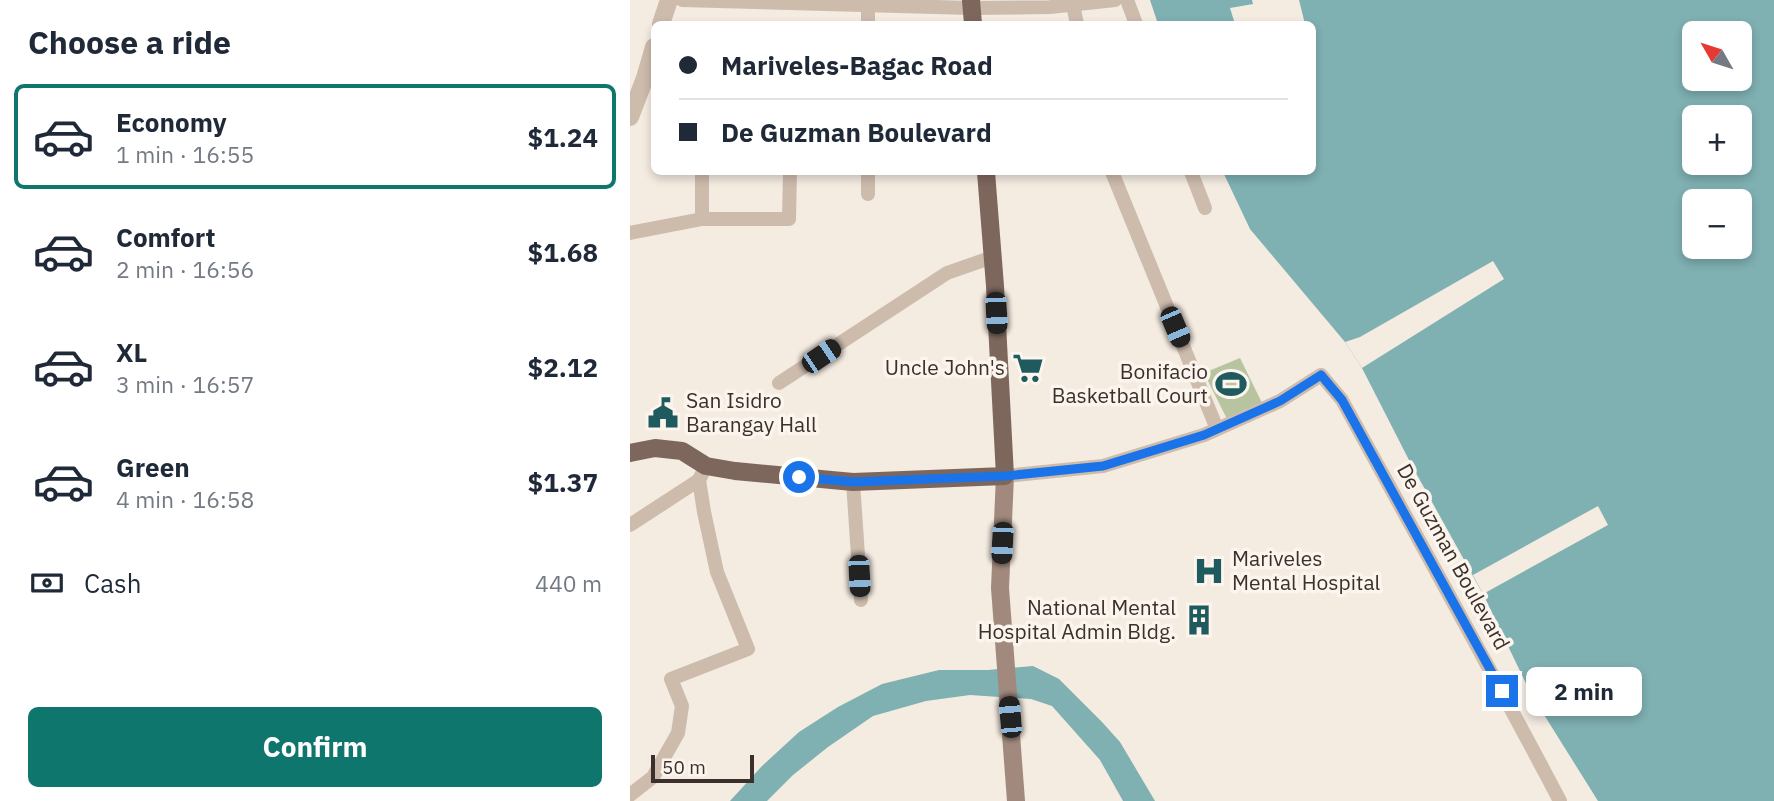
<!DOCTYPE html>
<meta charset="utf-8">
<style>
:root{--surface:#fff;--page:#f6f6f7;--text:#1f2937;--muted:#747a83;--line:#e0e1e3;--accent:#0f766e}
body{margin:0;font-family:"IBM Plex Sans",sans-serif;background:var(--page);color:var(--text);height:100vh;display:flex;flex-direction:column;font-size:26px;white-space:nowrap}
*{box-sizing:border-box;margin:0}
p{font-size:23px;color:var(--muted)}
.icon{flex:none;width:38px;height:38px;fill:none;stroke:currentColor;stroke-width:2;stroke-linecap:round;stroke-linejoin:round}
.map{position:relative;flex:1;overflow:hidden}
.sheet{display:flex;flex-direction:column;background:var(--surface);width:630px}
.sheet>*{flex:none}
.top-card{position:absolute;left:21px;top:21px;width:665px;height:154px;border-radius:10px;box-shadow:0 4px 10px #0003;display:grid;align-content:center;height:154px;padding:0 28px;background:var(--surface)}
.needle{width:46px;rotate:309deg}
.fabs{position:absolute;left:1052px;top:21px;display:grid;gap:14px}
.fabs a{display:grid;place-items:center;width:70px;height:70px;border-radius:10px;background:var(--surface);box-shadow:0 4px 10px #0003;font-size:35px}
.scale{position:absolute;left:21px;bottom:18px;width:103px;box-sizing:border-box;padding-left:7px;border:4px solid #3b302b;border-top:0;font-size:19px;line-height:24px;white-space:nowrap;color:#3b302b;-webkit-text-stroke:5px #fbf5ee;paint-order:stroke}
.end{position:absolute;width:32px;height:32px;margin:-16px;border:9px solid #1a73e8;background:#fff;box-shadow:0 0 0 4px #fff}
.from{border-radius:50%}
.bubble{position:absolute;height:49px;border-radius:10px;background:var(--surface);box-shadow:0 4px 10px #0003;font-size:23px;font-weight:700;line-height:49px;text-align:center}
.car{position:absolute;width:21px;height:42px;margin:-21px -10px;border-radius:9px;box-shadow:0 0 5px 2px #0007;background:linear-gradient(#222 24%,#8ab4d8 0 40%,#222 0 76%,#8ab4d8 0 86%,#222 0)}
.top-card b{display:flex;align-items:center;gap:24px;height:66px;font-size:26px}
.top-card b+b{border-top:2px solid var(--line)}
.top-card i{width:18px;height:18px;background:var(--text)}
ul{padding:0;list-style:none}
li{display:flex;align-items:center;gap:21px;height:105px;margin:0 14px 10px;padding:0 14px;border:4px solid transparent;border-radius:10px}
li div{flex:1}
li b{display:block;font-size:26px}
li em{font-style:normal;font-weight:700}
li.selected{border-color:var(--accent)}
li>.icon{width:63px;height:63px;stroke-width:1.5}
h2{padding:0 28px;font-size:32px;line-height:84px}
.pay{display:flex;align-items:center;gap:18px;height:77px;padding:0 28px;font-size:26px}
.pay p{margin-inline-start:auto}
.action{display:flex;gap:14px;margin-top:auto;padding:14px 28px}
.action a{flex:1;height:80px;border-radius:10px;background:var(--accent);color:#fff;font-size:28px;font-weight:700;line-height:80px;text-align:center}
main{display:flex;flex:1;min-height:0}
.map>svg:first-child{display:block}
</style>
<main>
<section class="sheet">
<h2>Choose a ride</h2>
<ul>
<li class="selected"><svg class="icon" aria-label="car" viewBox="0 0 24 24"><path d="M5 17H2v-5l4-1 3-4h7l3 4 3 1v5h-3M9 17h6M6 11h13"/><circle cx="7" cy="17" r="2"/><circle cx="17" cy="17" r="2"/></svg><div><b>Economy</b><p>1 min · 16:55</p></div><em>$1.24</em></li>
<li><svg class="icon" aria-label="car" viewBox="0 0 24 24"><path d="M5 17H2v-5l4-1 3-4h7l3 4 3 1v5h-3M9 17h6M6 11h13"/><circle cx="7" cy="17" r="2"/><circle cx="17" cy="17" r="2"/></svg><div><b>Comfort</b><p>2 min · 16:56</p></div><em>$1.68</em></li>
<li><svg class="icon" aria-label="car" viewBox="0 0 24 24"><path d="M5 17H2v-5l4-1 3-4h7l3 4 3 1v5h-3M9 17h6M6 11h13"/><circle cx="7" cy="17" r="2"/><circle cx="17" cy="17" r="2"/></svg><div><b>XL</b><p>3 min · 16:57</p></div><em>$2.12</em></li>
<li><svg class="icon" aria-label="car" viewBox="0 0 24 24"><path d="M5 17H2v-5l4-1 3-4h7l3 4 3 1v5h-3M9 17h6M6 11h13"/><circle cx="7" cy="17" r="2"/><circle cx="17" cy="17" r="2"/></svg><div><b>Green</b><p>4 min · 16:58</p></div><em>$1.37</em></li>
</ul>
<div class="pay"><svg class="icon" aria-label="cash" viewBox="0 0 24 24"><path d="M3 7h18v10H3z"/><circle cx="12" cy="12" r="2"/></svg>Cash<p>440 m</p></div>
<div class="action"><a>Confirm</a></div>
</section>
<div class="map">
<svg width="1144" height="801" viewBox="0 0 1144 801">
<rect width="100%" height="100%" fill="#f4ebe1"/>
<!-- green -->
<path fill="#b8c4a0" d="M610 358 632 403 597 419 574 373Z"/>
<!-- water -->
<g fill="#7fb0b2" fill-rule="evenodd">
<path d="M520 0H1144V801H968L901 694 853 594 781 464 732 368 715 342 620 229 593 172H682V24H528ZM1064 33H1110V79H1064ZM1064 117H1110V163H1064ZM1064 201H1110V247H1064Z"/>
<path d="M403 666 429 679 472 722 490 742 525 801H493L470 760 422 706 401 699 340 695 296 701 243 716 198 747 163 775 137 801H100L132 766 169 732 208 707 252 684 309 670H358Z"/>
</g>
<!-- pier -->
<g fill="#f4ebe1">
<path d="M622 0H669L675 24H605L600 8 623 4Z"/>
<path d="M863 261 874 279 732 368 715 342 730 337Z"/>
<path d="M968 506 978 525 853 594 843 575Z"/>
</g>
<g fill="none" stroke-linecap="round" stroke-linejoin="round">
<!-- minor -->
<g stroke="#cdbbac" stroke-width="14">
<path d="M52 0 341 8 420 7 485 0"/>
<path d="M497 0 506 24"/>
<path d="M443 5 447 24"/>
<path d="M238 24V0"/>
<path d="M238 172V194"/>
<path d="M482 172 587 429"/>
<path d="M561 172 575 208"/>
<path d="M72 219V172"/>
<path d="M0 233 72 219H159L160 172"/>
<path d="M149 383 317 273 363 257"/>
<path d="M375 476 473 466 574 435 650 401 691 375 712 400C785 533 859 666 930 801"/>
<path d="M223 482 231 600"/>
<path d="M0 525 69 480"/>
<path d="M0 795 23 777 48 733 52 706 41 679 118 649 87 572 74 512 69 480 76 466"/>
</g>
<!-- tertiary -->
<g stroke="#cdbbac" stroke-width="18">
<path d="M31 24 39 0"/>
<path d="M0 117 15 78 24 47"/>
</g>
<!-- secondary -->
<path stroke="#a18a7d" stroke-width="18" d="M375 476 370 588 386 801"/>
<!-- primary -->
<g stroke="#7d675c" stroke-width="18">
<path d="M341 0 343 24"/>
<path d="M0 453 25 448 52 451 76 466 105 471 223 482 375 476 365 286 356 172"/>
</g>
</g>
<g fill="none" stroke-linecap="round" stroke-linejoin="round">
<!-- route -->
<path stroke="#1a73e8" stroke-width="9" d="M169 477 223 482 375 476 473 466 574 435 650 401 691 375 712 400 872 691"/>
</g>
<!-- icons -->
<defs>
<g id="supermarket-bare" transform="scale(2.415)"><path d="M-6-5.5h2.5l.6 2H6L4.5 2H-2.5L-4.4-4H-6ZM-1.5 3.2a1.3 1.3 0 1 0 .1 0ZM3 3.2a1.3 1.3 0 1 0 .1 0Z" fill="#1f5a5e" stroke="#fbf5ee" stroke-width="2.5" paint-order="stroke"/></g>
<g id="stadium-bare" transform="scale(2.415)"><path d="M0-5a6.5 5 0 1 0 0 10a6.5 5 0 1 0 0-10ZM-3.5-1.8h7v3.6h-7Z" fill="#1f5a5e" stroke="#fbf5ee" stroke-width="2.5" paint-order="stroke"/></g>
<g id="civic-bare" transform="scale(2.415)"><path d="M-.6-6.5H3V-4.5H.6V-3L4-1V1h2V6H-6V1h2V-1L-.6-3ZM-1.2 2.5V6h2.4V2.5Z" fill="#1f5a5e" stroke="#fbf5ee" stroke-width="2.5" paint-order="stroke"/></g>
<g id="hospital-bare" transform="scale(2.415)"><path d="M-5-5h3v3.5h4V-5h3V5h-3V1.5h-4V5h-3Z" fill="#1f5a5e" stroke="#fbf5ee" stroke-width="2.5" paint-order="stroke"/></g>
<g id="building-bare" transform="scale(2.415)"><path d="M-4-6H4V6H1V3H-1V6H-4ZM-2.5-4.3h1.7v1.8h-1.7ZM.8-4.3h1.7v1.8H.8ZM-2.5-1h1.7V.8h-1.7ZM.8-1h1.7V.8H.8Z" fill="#1f5a5e" stroke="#fbf5ee" stroke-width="2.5" paint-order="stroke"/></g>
</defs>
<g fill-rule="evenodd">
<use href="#supermarket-bare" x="398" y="368"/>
<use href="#stadium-bare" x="601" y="384"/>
<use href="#civic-bare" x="33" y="413"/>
<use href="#hospital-bare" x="579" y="571"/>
<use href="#building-bare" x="569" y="620"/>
</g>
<g text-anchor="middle" stroke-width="7" stroke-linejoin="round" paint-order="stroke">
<!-- poi labels -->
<g font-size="21" fill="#3b302b" stroke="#fbf5ee" text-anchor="end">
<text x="375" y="375">Uncle John's</text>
<text x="578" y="379">Bonifacio<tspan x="578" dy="24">Basketball Court</tspan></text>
<text x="56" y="408" text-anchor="start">San Isidro<tspan x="56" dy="24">Barangay Hall</tspan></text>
<text x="602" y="566" text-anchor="start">Mariveles<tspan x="602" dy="24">Mental Hospital</tspan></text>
<text x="546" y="615">National Mental<tspan x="546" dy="24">Hospital Admin Bldg.</tspan></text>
</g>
<!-- street labels -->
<g font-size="21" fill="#3b302b" stroke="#fbf5ee">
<text transform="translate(823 557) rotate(61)" y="7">De Guzman Boulevard</text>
</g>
</g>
</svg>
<div class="fabs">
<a><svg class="needle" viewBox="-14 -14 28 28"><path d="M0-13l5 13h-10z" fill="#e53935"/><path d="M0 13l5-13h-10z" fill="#747a83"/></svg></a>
<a>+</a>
<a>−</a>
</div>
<div class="scale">50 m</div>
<i class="end from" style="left:169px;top:477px"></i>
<i class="end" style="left:872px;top:691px"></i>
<div class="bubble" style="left:896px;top:667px;width:116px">2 min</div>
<i class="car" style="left:366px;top:313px;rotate:177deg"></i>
<i class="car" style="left:545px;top:327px;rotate:157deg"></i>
<i class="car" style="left:191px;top:356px;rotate:56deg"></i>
<i class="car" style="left:372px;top:543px;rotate:183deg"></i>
<i class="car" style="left:229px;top:576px;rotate:177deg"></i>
<i class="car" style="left:380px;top:717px;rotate:355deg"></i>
<div class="top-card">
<b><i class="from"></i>Mariveles-Bagac Road</b>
<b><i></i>De Guzman Boulevard</b>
</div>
</div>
</main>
